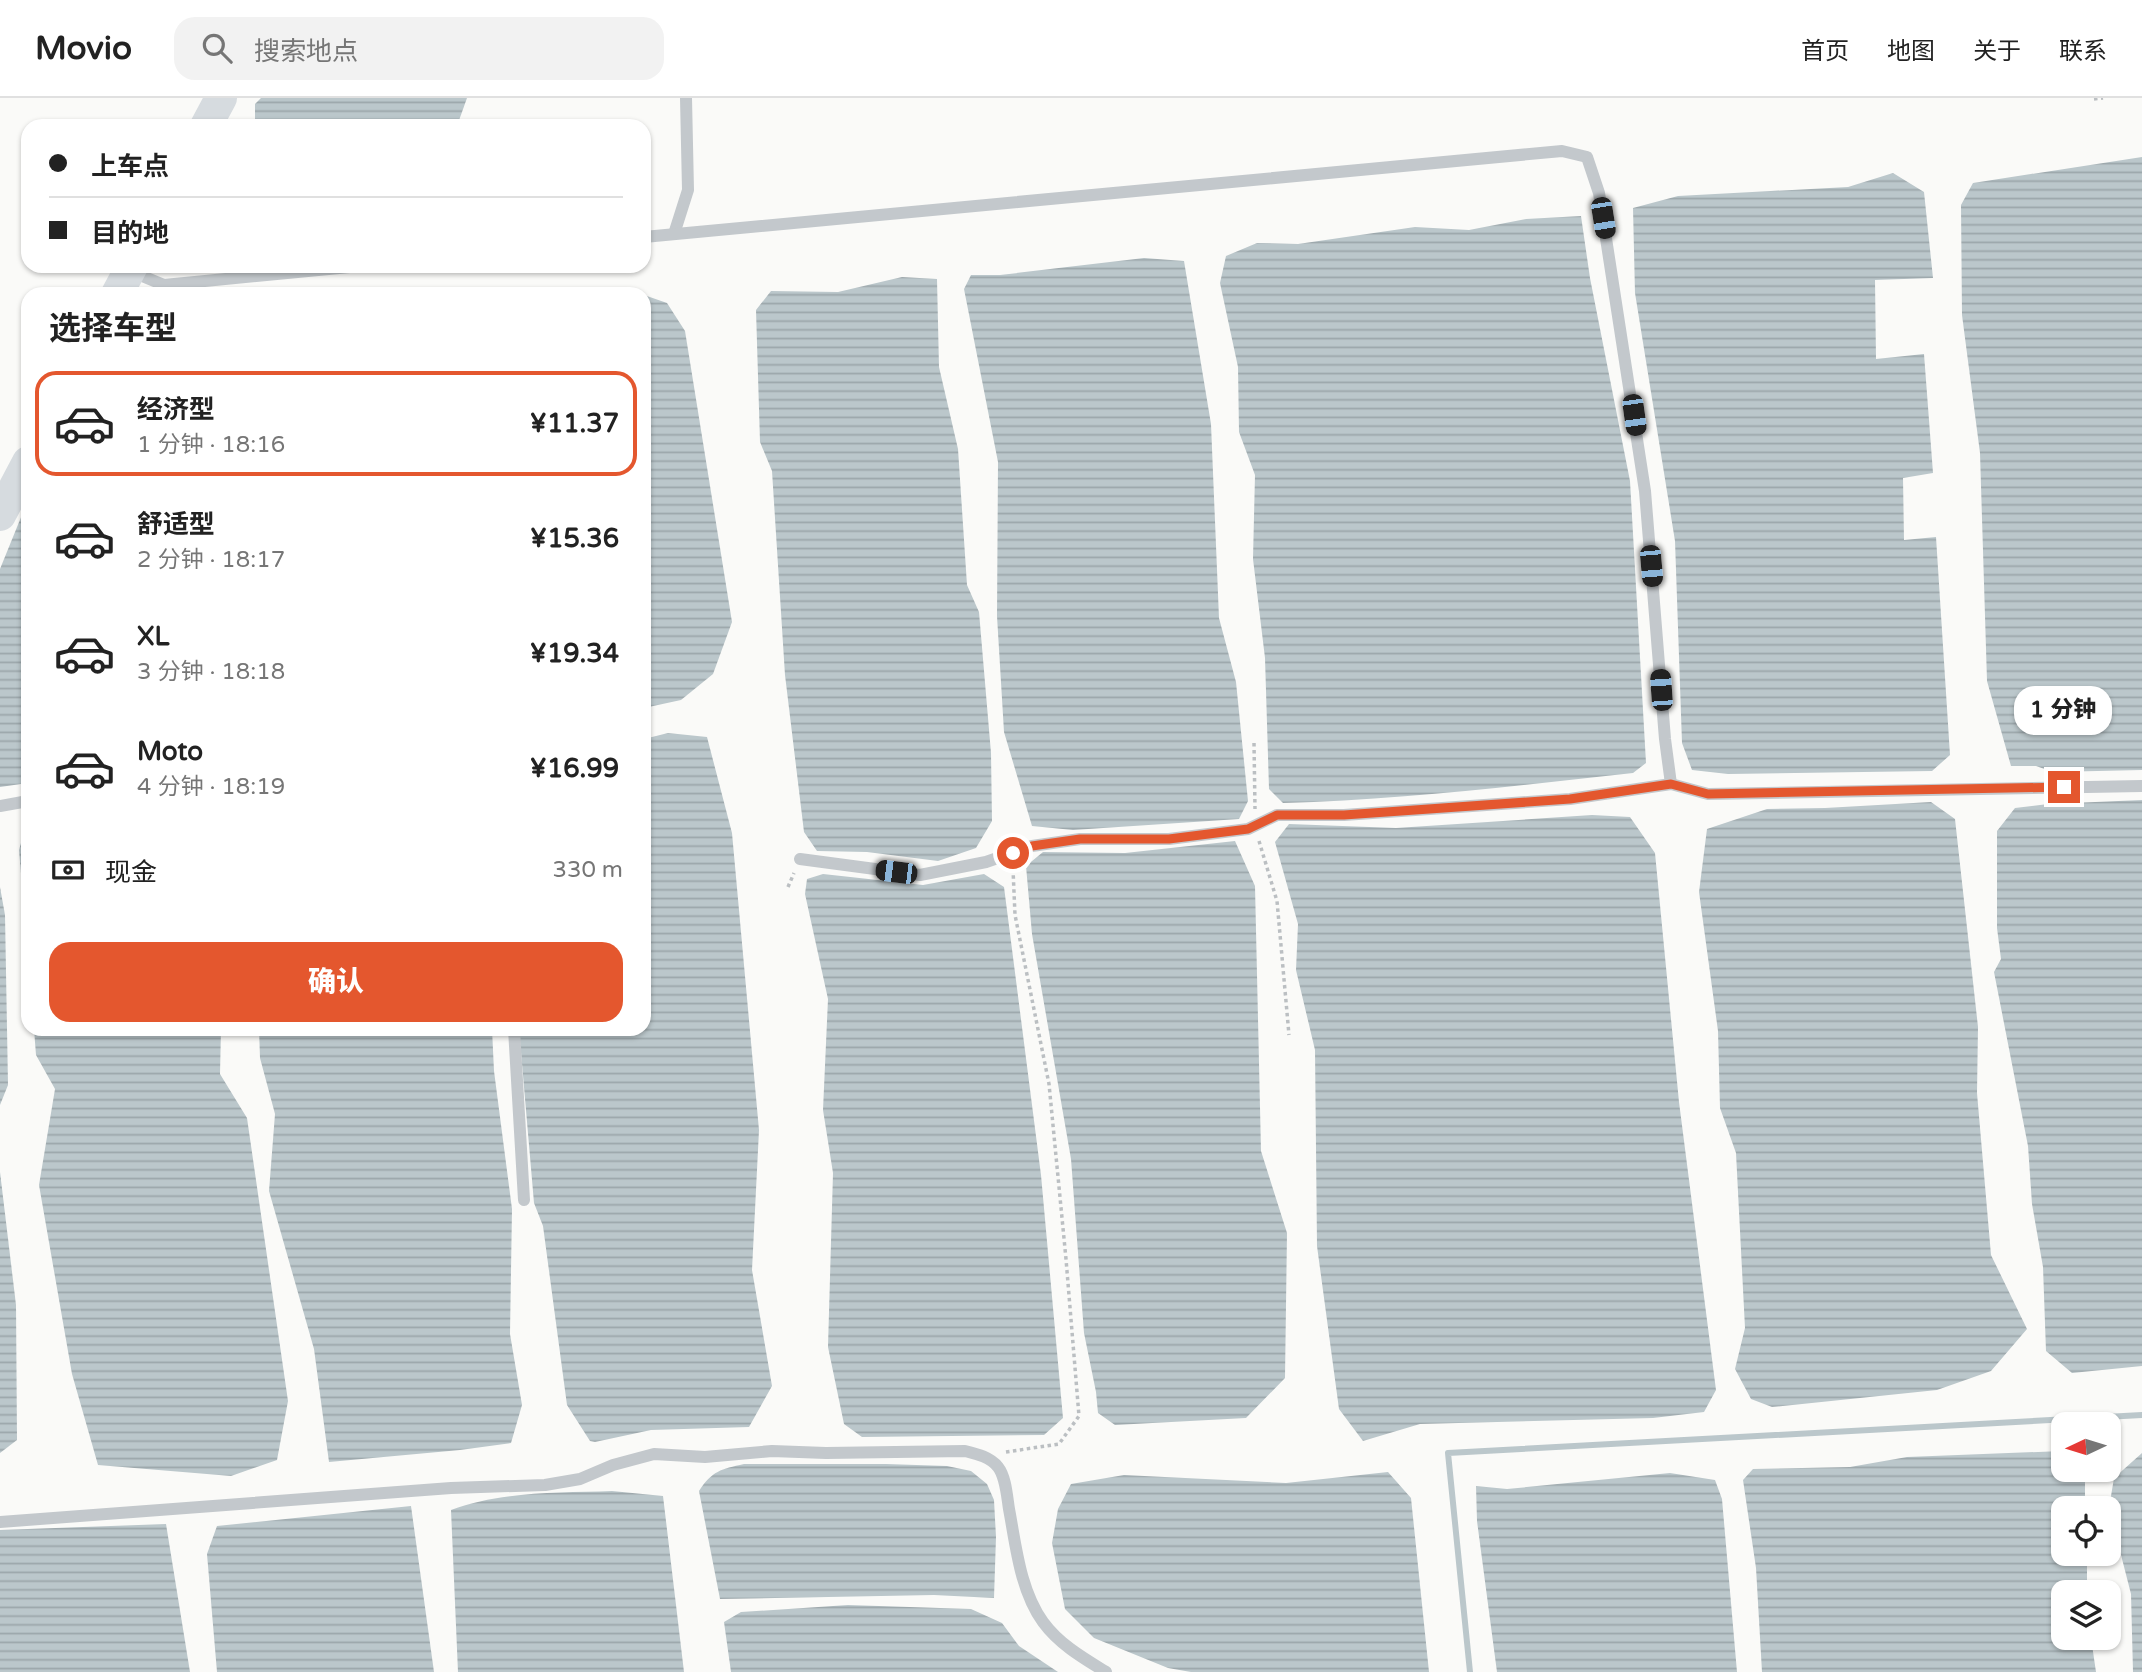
<!DOCTYPE html>
<html lang="zh">
<meta charset="utf-8">
<style>
:root{--surface:#fff;--page:#f2f2f2;--text:#222;--muted:#767676;--line:#e0e0e0;--accent:#e4572e}
body{margin:0;font-family:"Varela Round","Noto Sans SC",sans-serif;background:var(--page);color:var(--text);height:100vh;display:flex;flex-direction:column;font-size:26px;white-space:nowrap}
*{box-sizing:border-box;margin:0}
p{font-size:23px;color:var(--muted)}
.icon{flex:none;width:38px;height:38px;fill:none;stroke:currentColor;stroke-width:2;stroke-linecap:round;stroke-linejoin:round}
.map{position:relative;flex:1;overflow:hidden}
.drawer{position:absolute;left:21px;top:189px;width:630px;height:749px;display:flex;flex-direction:column;background:var(--surface);border-radius:21px;box-shadow:0 2px 5px #0004}
.drawer>*{flex:none}
.hud{position:absolute;left:21px;top:21px;width:630px;height:154px;border-radius:21px;box-shadow:0 2px 5px #0004;display:grid;align-content:center;height:154px;padding:0 28px;background:var(--surface)}
.needle{width:46px;rotate:266deg}
.controls{position:absolute;left:2051px;top:1314px;display:grid;gap:14px}
.controls a{display:grid;place-items:center;width:70px;height:70px;border-radius:14px;background:var(--surface);box-shadow:0 2px 5px #0004;font-size:35px}
.end{position:absolute;width:32px;height:32px;margin:-16px;border:9px solid #e4572e;background:#fff;box-shadow:0 0 0 4px #fff}
.from{border-radius:50%}
.bubble{position:absolute;height:49px;border-radius:21px;background:var(--surface);box-shadow:0 2px 5px #0004;font-size:23px;font-weight:800;line-height:49px;text-align:center}
.car{position:absolute;width:21px;height:42px;margin:-21px -10px;border-radius:9px;box-shadow:0 0 5px 2px #0007;background:linear-gradient(#222 24%,#8ab4d8 0 40%,#222 0 76%,#8ab4d8 0 86%,#222 0)}
.hud b{display:flex;align-items:center;gap:24px;height:66px;font-size:26px}
.hud b+b{border-top:2px solid var(--line)}
.hud i{width:18px;height:18px;background:var(--text)}
ul{padding:0;list-style:none}
li{display:flex;align-items:center;gap:21px;height:105px;margin:0 14px 10px;padding:0 14px;border:4px solid transparent;border-radius:21px}
li div{flex:1}
li b{display:block;font-size:26px}
li em{font-style:normal;font-weight:800}
li.on{border-color:var(--accent)}
li>.icon{width:63px;height:63px;stroke-width:1.5}
h2{padding:0 28px;font-size:32px;line-height:84px}
.pay{display:flex;align-items:center;gap:18px;height:77px;padding:0 28px;font-size:26px}
.pay p{margin-inline-start:auto}
.action{display:flex;gap:14px;margin-top:auto;padding:14px 28px}
.action a{flex:1;height:80px;border-radius:21px;background:var(--accent);color:#fff;font-size:28px;font-weight:800;line-height:80px;text-align:center}
header{display:flex;align-items:center;gap:42px;box-sizing:border-box;height:98px;padding:0 35px;background:var(--surface);border-bottom:2px solid var(--line)}
header strong{font-size:33px}
nav{display:flex;gap:38px;margin-inline-start:auto;font-size:24px}
.search{width:490px;height:63px;background:var(--page);display:flex;align-items:center;gap:18px;box-sizing:border-box;padding:0 24px;border-radius:21px;color:var(--muted);font-size:26px}
.map>svg:first-child{display:block}
</style>
<header>
<strong>Movio</strong>
<div class="search"><svg class="icon" aria-label="search" viewBox="0 0 24 24"><circle cx="10" cy="10" r="6"/><path d="M15 15l6 6"/></svg>搜索地点</div>
<nav><a>首页</a><a>地图</a><a>关于</a><a>联系</a></nav>
</header>
<div class="map">
<svg width="2142" height="1574" viewBox="0 0 2142 1574">
<defs>
<pattern id="water-rules" width="6" height="5" patternUnits="userSpaceOnUse" patternTransform="scale(1.75)"><rect width="6" height="5" fill="#bbc7cb"/><path d="M0 2.5h6" fill="none" stroke="#9ca6aa"/></pattern>
</defs>
<rect width="100%" height="100%" fill="#fafaf8"/>
<!-- water -->
<g fill="url(#water-rules)">
<path d="M261 0H467L457 28H271L255 21V6Z"/>
<path d="M2142 59V672L2053 674 2036 668H2011L1987 583 1980 355 1962 217 1961 107 1973 85Z"/>
<path d="M1893 75 1924 94 1933 180 1875 182 1876 261 1924 256 1933 375 1903 380 1904 442 1936 439 1950 657 1932 673 1728 676 1692 672 1682 645 1675 443 1635 195 1633 110 1678 98 1848 89Z"/>
<path d="M1581 118 1590 180 1630 383 1646 665 1633 675C1516 688 1400 702 1283 705L1269 691 1265 560 1253 461 1255 377 1239 334 1238 269 1220 185 1226 158 1257 145 1298 146 1415 129 1469 132 1526 121Z"/>
<path d="M1144 160 1184 163 1211 326 1219 520 1236 584 1248 703 1239 721 1073 732 1032 728 1004 634 997 518 998 364 964 191 971 177H1000Z"/>
<path d="M902 179 937 181 939 269 958 351 967 487 979 514 991 655 992 723 976 750 938 763 867 754 817 753 804 734 785 577 772 373 760 344 756 212 771 193 838 194Z"/>
<path d="M644 197 667 205 685 233 732 524 713 576 681 602 644 610Z"/>
<path d="M28 402V685L0 689V471Z"/>
<path d="M668 635 707 639 732 735 759 1032 752 1172 772 1288 749 1329 651 1332 595 1344 590 1343 567 1307 543 1128 534 1105 519 931H644V641Z"/>
<path d="M2142 702V1268L2072 1275 2046 1253 2043 1169 2032 1106 2028 1048 1994 874 2001 861 1997 830V733L2015 710 2048 706Z"/>
<path d="M1931 704 1955 721 1978 929 1977 995 1991 1157 2027 1231 1991 1273 1937 1292 1772 1309 1751 1301 1735 1271 1745 1230 1736 1055 1720 1010 1718 933 1699 794 1707 731 1767 711 1825 710Z"/>
<path d="M1592 717 1630 719 1655 755 1679 1004 1716 1292 1704 1314 1653 1320 1420 1326 1363 1343 1339 1311 1317 1148 1315 952 1296 872 1298 826 1275 744 1289 726 1396 730Z"/>
<path d="M28 720V856L19 752Z"/>
<path d="M1235 743 1255 788 1261 1053 1287 1135 1285 1280 1246 1320 1115 1327 1098 1315 1096 1294 1084 1235 1071 1061 1032 836 1026 768 1043 754 1125 755Z"/>
<path d="M823 776 923 787 984 776 1004 789 1041 1077 1063 1320 1044 1337 862 1339 844 1326 828 1249 833 1075 823 1012 828 901 805 796 807 781Z"/>
<path d="M0 789 5 817 8 987 0 1007Z"/>
<path d="M34 931H221L220 976 247 1020 288 1303 277 1362 231 1378 98 1367 72 1276 39 1087 55 991 36 957Z"/>
<path d="M259 931H492L494 973 512 1111 510 1236 522 1307 511 1345 460 1352 329 1364 314 1251 269 1093 275 1016 260 960Z"/>
<path d="M0 1074 16 1207 17 1342 0 1355Z"/>
<path d="M2063 1353V1372H2079L2085 1382V1410H2063V1456H2087V1494H2063V1540H2091L2096 1574H1762L1756 1470 1743 1382 1753 1371 1850 1369 1907 1359Z"/>
<path d="M2142 1355V1574H2133L2131 1496 2109 1410 2114 1380Z"/>
<path d="M744 1366H886L947 1368 971 1373 987 1386 994 1402 996 1439 994 1500 934 1497 720 1501 699 1393C712 1373 721 1371 744 1366Z"/>
<path d="M1388 1374 1411 1400 1429 1574H1191L1168 1570 1094 1540 1065 1511 1052 1445 1058 1411 1071 1386 1124 1377 1286 1385Z"/>
<path d="M1670 1375 1715 1382 1722 1401 1737 1574H1497L1477 1423 1476 1388 1507 1391Z"/>
<path d="M612 1393 663 1398 684 1574H458L451 1412C501 1393 558 1395 612 1393Z"/>
<path d="M411 1408 434 1574H217L207 1456 217 1428Z"/>
<path d="M166 1426 190 1574H0V1432Z"/>
<path d="M848 1507 971 1511 1002 1525 1019 1548 1058 1574H731L724 1524 741 1514Z"/>
</g>
<g fill="none" stroke-linecap="round" stroke-linejoin="round">
<!-- stream -->
<path stroke="#bbc7cb" stroke-width="6" d="M1470 1574 1448 1355 2142 1317"/>
<!-- path -->
<g stroke="#bbbfc2" stroke-width="3.5" stroke-dasharray="3.5 3.5" stroke-linecap="butt">
<path d="M2094 1 2103 0"/>
<path d="M1254 645 1255 711"/>
<path d="M1259 743 1277 803 1289 937"/>
<path d="M788 789 794 775"/>
<path d="M1006 1354 1059 1346 1079 1318 1066 1161 1049 986 1015 817 1013 771"/>
</g>
<!-- service -->
<g stroke="#c3c8cc" stroke-width="12">
<path d="M674 136 688 92 686 0"/>
<path d="M644 139 1562 53 1587 59 1599 95 1645 393 1665 641 1671 686"/>
<path d="M130 173 164 187 360 168"/>
<path d="M0 708 28 703"/>
<path d="M800 761 920 777 986 764 1032 748 1080 741H1169L1248 731 1277 717H1344L1570 701 1671 686 1708 696 2142 688"/>
<path d="M514 931 524 1102"/>
<path d="M0 1424 451 1390 545 1387 580 1381 613 1367 654 1356 705 1359 772 1353 826 1355 965 1353C977 1356 990 1359 998 1369 1006 1379 1007 1399 1009 1411 1016 1448 1020 1492 1043 1524 1059 1546 1083 1560 1106 1574"/>
</g>
<!-- secondary -->
<g stroke="#d6dbdf" stroke-width="32">
<path d="M206 28 221 0"/>
<path d="M117 196 132 168"/>
<path d="M0 417 28 364"/>
</g>
</g>
<g fill="none" stroke-linecap="round" stroke-linejoin="round">
<!-- route -->
<path stroke="#e4572e" stroke-width="9" d="M1013 755 1032 748 1080 741H1169L1248 731 1277 717H1344L1570 701 1671 686 1708 696 2064 689"/>
</g>
</svg>
<div class="controls">
<a><svg class="needle" viewBox="-14 -14 28 28"><path d="M0-13l5 13h-10z" fill="#e53935"/><path d="M0 13l5-13h-10z" fill="#767676"/></svg></a>
<a><svg class="icon" aria-label="locate" viewBox="0 0 24 24"><circle cx="12" cy="12" r="6"/><path d="M12 2v4M12 18v4M2 12h4M18 12h4"/></svg></a>
<a><svg class="icon" aria-label="layers" viewBox="0 0 24 24"><path d="M12 4l9 5-9 5-9-5zM3 14l9 5 9-5"/></svg></a>
</div>
<i class="end from" style="left:1013px;top:755px"></i>
<i class="end" style="left:2064px;top:689px"></i>
<div class="bubble" style="left:2014px;top:588px;width:98px">1 分钟</div>
<i class="car" style="left:1603px;top:120px;rotate:171deg"></i>
<i class="car" style="left:1634px;top:317px;rotate:172deg"></i>
<i class="car" style="left:1651px;top:468px;rotate:175deg"></i>
<i class="car" style="left:1661px;top:592px;rotate:356deg"></i>
<i class="car" style="left:896px;top:774px;rotate:277deg"></i>
<div class="hud">
<b><i class="from"></i>上车点</b>
<b><i></i>目的地</b>
</div>
<section class="drawer">
<h2>选择车型</h2>
<ul>
<li class="on"><svg class="icon" aria-label="car" viewBox="0 0 24 24"><path d="M5 17H2v-5l4-1 3-4h7l3 4 3 1v5h-3M9 17h6M6 11h13"/><circle cx="7" cy="17" r="2"/><circle cx="17" cy="17" r="2"/></svg><div><b>经济型</b><p>1 分钟 · 18:16</p></div><em>¥11.37</em></li>
<li><svg class="icon" aria-label="car" viewBox="0 0 24 24"><path d="M5 17H2v-5l4-1 3-4h7l3 4 3 1v5h-3M9 17h6M6 11h13"/><circle cx="7" cy="17" r="2"/><circle cx="17" cy="17" r="2"/></svg><div><b>舒适型</b><p>2 分钟 · 18:17</p></div><em>¥15.36</em></li>
<li><svg class="icon" aria-label="car" viewBox="0 0 24 24"><path d="M5 17H2v-5l4-1 3-4h7l3 4 3 1v5h-3M9 17h6M6 11h13"/><circle cx="7" cy="17" r="2"/><circle cx="17" cy="17" r="2"/></svg><div><b>XL</b><p>3 分钟 · 18:18</p></div><em>¥19.34</em></li>
<li><svg class="icon" aria-label="car" viewBox="0 0 24 24"><path d="M5 17H2v-5l4-1 3-4h7l3 4 3 1v5h-3M9 17h6M6 11h13"/><circle cx="7" cy="17" r="2"/><circle cx="17" cy="17" r="2"/></svg><div><b>Moto</b><p>4 分钟 · 18:19</p></div><em>¥16.99</em></li>
</ul>
<div class="pay"><svg class="icon" aria-label="cash" viewBox="0 0 24 24"><path d="M3 7h18v10H3z"/><circle cx="12" cy="12" r="2"/></svg>现金<p>330 m</p></div>
<div class="action"><a>确认</a></div>
</section>
</div>
